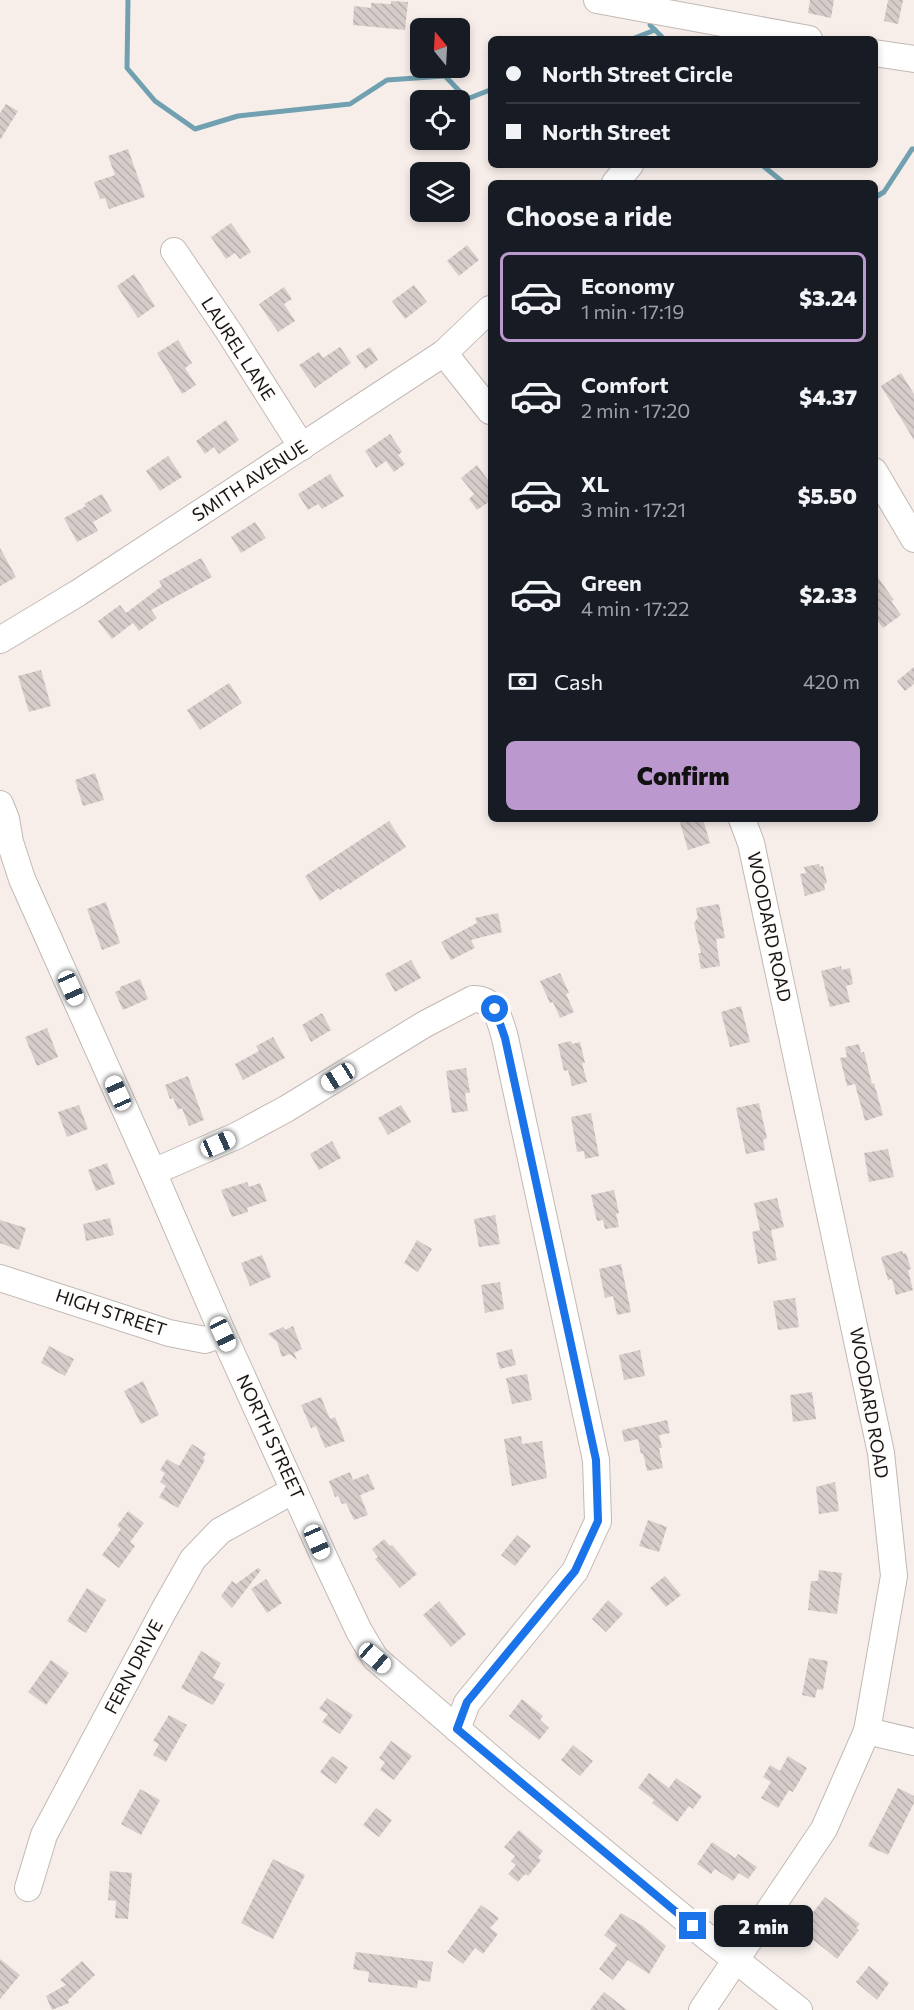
<!DOCTYPE html>
<meta charset="utf-8">
<style>
:root{--surface:#171b24;--page:#242831;--text:#f1f3f6;--muted:#9ea1a6;--line:#363941;--accent:#bb98cd}
body{margin:0;font-family:Commissioner,sans-serif;background:var(--page);color:var(--text);height:100vh;display:flex;flex-direction:column;font-size:22px;white-space:nowrap}
*{box-sizing:border-box;margin:0}
p{font-size:20px;color:var(--muted)}
.icon{flex:none;width:33px;height:33px;fill:none;stroke:currentColor;stroke-width:2;stroke-linecap:round;stroke-linejoin:round}
.map{position:relative;flex:1;overflow:hidden}
.sheet{position:absolute;left:488px;top:180px;width:390px;height:642px;display:flex;flex-direction:column;background:var(--surface);border-radius:9px;box-shadow:0 3px 9px #0003}
.sheet>*{flex:none}
.hud{position:absolute;left:488px;top:36px;width:390px;height:132px;border-radius:9px;box-shadow:0 3px 9px #0003;display:grid;align-content:center;height:132px;padding:0 18px;background:var(--surface)}
.needle{width:39px;rotate:342deg}
.tools{position:absolute;left:410px;top:18px;display:grid;gap:12px}
.tools a{display:grid;place-items:center;width:60px;height:60px;border-radius:9px;background:var(--surface);box-shadow:0 3px 9px #0003;font-size:30px}
.end{position:absolute;width:27px;height:27px;margin:-14px;border:8px solid #1a73e8;background:#fff;box-shadow:0 0 0 3px #fff}
.from{border-radius:50%}
.bubble{position:absolute;height:42px;border-radius:9px;background:var(--surface);box-shadow:0 3px 9px #0003;font-size:20px;font-weight:800;line-height:42px;text-align:center}
.car{position:absolute;width:18px;height:36px;margin:-18px -9px;border-radius:8px;box-shadow:0 0 4px 2px #0007;background:linear-gradient(#fff 24%,#345 0 40%,#fff 0 76%,#345 0 86%,#fff 0)}
.hud b{display:flex;align-items:center;gap:21px;height:57px;font-size:22px}
.hud b+b{border-top:2px solid var(--line)}
.hud i{width:15px;height:15px;background:var(--text)}
ul{padding:0;list-style:none}
li{display:flex;align-items:center;gap:18px;height:90px;margin:0 12px 9px;padding:0 6px;border:3px solid transparent;border-radius:9px}
li div{flex:1}
li b{display:block;font-size:22px}
li em{font-style:normal;font-weight:800}
li.active{border-color:var(--accent)}
li>.icon{width:54px;height:54px;stroke-width:1.5}
h2{padding:0 18px;font-size:27px;line-height:72px}
.pay{display:flex;align-items:center;gap:15px;height:66px;padding:0 18px;font-size:22px}
.pay p{margin-inline-start:auto}
.button{display:flex;gap:12px;margin-top:auto;padding:12px 18px}
.button a{flex:1;height:69px;border-radius:9px;background:var(--accent);color:#111;font-size:24px;font-weight:800;line-height:69px;text-align:center}
.map>svg:first-child{display:block}
</style>
<div class="map">
<svg width="914" height="2010" viewBox="0 0 914 2010">
<defs>
<pattern id="building-back-hatch" width="6" height="6" patternUnits="userSpaceOnUse" patternTransform="scale(1.5)"><rect width="6" height="6" fill="#d6ccca"/><path d="M-1 5l2 2M0 0l6 6M5-1l2 2" fill="none" stroke="#b7aead"/></pattern>
</defs>
<rect width="100%" height="100%" fill="#f7eeea"/>
<g fill="none" stroke-linecap="round" stroke-linejoin="round">
<!-- stream -->
<g stroke="#71a0b1" stroke-width="5">
<path d="M128 0 127 68 155 101 195 129 238 116 350 104 387 80 445 76 467 99 490 90"/>
<path d="M650 25 664 39"/>
<path d="M632 39 655 30"/>
<path d="M762 165 784 183"/>
<path d="M874 198 884 192 912 149H914"/>
</g>
</g>
<!-- building -->
<g fill="url(#building-back-hatch)">
<path d="M810 0H834L831 18 808 13Z"/>
<path d="M888 0H903L898 24 884 21Z"/>
<path d="M391 1 408 2 405 30 353 25 354 6 371 8V3L391 4Z"/>
<path d="M6 104 18 111 0 140V113Z"/>
<path d="M128 149 145 197 109 209 105 198 100 199 94 182 115 175 108 156Z"/>
<path d="M231 223 251 252 240 259 235 253 226 259 211 237Z"/>
<path d="M467 245 479 260 459 276 447 261Z"/>
<path d="M134 274 155 306 138 318 117 286Z"/>
<path d="M414 285 427 302 405 319 392 301Z"/>
<path d="M284 287 292 299 284 304 295 321 278 332 259 304Z"/>
<path d="M178 340 192 363 185 368 196 385 182 394 157 353Z"/>
<path d="M340 347 351 363 315 388 299 365 319 352 323 358Z"/>
<path d="M370 347 378 360 365 369 356 356Z"/>
<path d="M901 373 914 394V440L881 386Z"/>
<path d="M226 420 239 440 219 454 214 447 205 454 196 441Z"/>
<path d="M390 434 402 452 398 455 405 464 394 472 386 461 376 468 365 451Z"/>
<path d="M168 456 182 477 160 491 146 471Z"/>
<path d="M477 465 490 483V501L477 510 469 499 474 494 461 478Z"/>
<path d="M330 474 344 496 322 509 318 504 308 510 298 494Z"/>
<path d="M102 494 112 511 93 522 98 531 77 542 64 518 86 506 84 504Z"/>
<path d="M255 522 266 538 241 553 231 537Z"/>
<path d="M0 548 16 577 0 586Z"/>
<path d="M201 558 212 577 151 610 157 618 139 631 133 623 112 639 98 621 120 605 126 613 162 586 159 581Z"/>
<path d="M874 572 894 600 891 601 901 615 883 628 874 616Z"/>
<path d="M914 667V684L905 691 897 681Z"/>
<path d="M41 670 51 706 29 712 18 676Z"/>
<path d="M229 683 242 703 200 730 187 710Z"/>
<path d="M95 773 104 800 83 806 75 780Z"/>
<path d="M679 819H703L710 843 688 850Z"/>
<path d="M389 821 406 847 340 890 339 888 320 901 305 876Z"/>
<path d="M819 864 820 867 823 866 827 883 824 884 825 890 805 896 800 874 806 873 804 867Z"/>
<path d="M106 902 120 943 102 950 87 909Z"/>
<path d="M719 904 725 938 716 939 720 966 701 969 698 953H701L694 923 698 918 696 908Z"/>
<path d="M498 913 502 932 471 940 475 948 451 960 441 942 477 923 475 918Z"/>
<path d="M411 960 421 978 395 992 385 974Z"/>
<path d="M841 966 842 970 850 968 853 984 846 986 850 1002 830 1007 821 971Z"/>
<path d="M560 973 569 993 566 994 574 1012 560 1018 553 1002 550 1003 540 981Z"/>
<path d="M140 979 148 999 123 1010 115 992 120 990V987Z"/>
<path d="M741 1006 750 1042 730 1047 721 1012Z"/>
<path d="M322 1013 331 1030 311 1042 302 1025Z"/>
<path d="M47 1028 58 1057 37 1066 25 1037Z"/>
<path d="M273 1037 285 1058 243 1080 235 1064 259 1051 256 1046Z"/>
<path d="M571 1041 572 1044 580 1042 585 1063H582L587 1082 572 1086 568 1070 564 1071 558 1044Z"/>
<path d="M859 1044 861 1053 864 1052 872 1084 874 1083 883 1115 865 1121 855 1084 847 1086 840 1058 847 1057 845 1047Z"/>
<path d="M466 1068 470 1093H465L468 1111 452 1113 446 1071Z"/>
<path d="M188 1076 204 1120 189 1126 182 1108 178 1110 173 1098 170 1099 165 1085Z"/>
<path d="M759 1103 767 1138 763 1140 765 1150 746 1154 736 1108Z"/>
<path d="M79 1105 88 1129 67 1137 58 1112Z"/>
<path d="M401 1105 411 1122 388 1135 378 1118Z"/>
<path d="M591 1113 599 1156 585 1159 584 1151 577 1152 571 1117Z"/>
<path d="M332 1141 341 1158 319 1170 310 1154Z"/>
<path d="M888 1149 894 1177 869 1182 864 1153Z"/>
<path d="M107 1163 115 1184 96 1191 88 1170Z"/>
<path d="M247 1182 249 1187 260 1183 267 1201 247 1208 248 1212 232 1217 221 1190Z"/>
<path d="M614 1190 619 1213 616 1214 619 1227 605 1229 603 1220 597 1221 591 1195Z"/>
<path d="M777 1198 784 1227 771 1230 777 1260 758 1264 752 1232 760 1230 754 1203Z"/>
<path d="M495 1215 500 1244 479 1247 474 1219Z"/>
<path d="M110 1218 114 1235 86 1241 83 1224Z"/>
<path d="M0 1220 26 1228 19 1250 0 1243Z"/>
<path d="M417 1240 432 1249 418 1272 404 1263Z"/>
<path d="M902 1251 903 1254 906 1253 911 1269 908 1270 913 1290 896 1295 892 1279 888 1280 881 1257Z"/>
<path d="M262 1255 271 1277 250 1286 241 1263Z"/>
<path d="M621 1264 631 1312 617 1315 613 1296 605 1298 599 1269Z"/>
<path d="M500 1282 504 1309 485 1313 481 1285Z"/>
<path d="M795 1298 799 1327 778 1330 773 1301Z"/>
<path d="M293 1326 302 1349 294 1353 297 1360 290 1354 282 1357 277 1342 268 1334 283 1327 285 1330Z"/>
<path d="M49 1346 74 1359 65 1376 41 1363Z"/>
<path d="M512 1349 516 1365 500 1369 496 1353Z"/>
<path d="M640 1350 645 1376 624 1380 619 1355Z"/>
<path d="M527 1374 532 1400 512 1404 506 1378Z"/>
<path d="M143 1381 159 1415 141 1424 124 1391Z"/>
<path d="M812 1392 816 1419 793 1422 790 1395Z"/>
<path d="M321 1397 330 1419 335 1417 345 1441 325 1448 316 1426 311 1428 301 1405Z"/>
<path d="M667 1420 670 1433 659 1435 662 1448H659L663 1468 647 1471 643 1453 641 1454 638 1439 624 1442 622 1430Z"/>
<path d="M521 1436 522 1444 542 1441 547 1478 512 1486 504 1439Z"/>
<path d="M192 1444 206 1453 203 1458 205 1460 178 1508 159 1497 166 1486 160 1482 165 1473 160 1470 167 1459 179 1466Z"/>
<path d="M350 1472 353 1480 368 1474 375 1489 360 1495 368 1515 354 1520 346 1503 342 1504 338 1496 335 1497 329 1481Z"/>
<path d="M835 1482 839 1511 819 1514 816 1487Z"/>
<path d="M128 1511 144 1523 130 1542 135 1546 119 1568 102 1555 121 1529 117 1526Z"/>
<path d="M648 1520 667 1527 659 1552 639 1546Z"/>
<path d="M517 1535 531 1546 515 1566 501 1555Z"/>
<path d="M384 1539 390 1546 392 1545 417 1574 400 1588 375 1559 378 1557 372 1549Z"/>
<path d="M258 1568 261 1570 232 1608 221 1596 232 1581 236 1584Z"/>
<path d="M819 1570 842 1573 837 1614 808 1610 811 1581H818Z"/>
<path d="M665 1576 681 1595 666 1607 650 1588Z"/>
<path d="M266 1579 282 1603 267 1613 251 1589Z"/>
<path d="M87 1588 106 1600 86 1633 67 1621Z"/>
<path d="M608 1600 623 1614 606 1632 592 1619Z"/>
<path d="M439 1601 466 1634 451 1647 423 1615Z"/>
<path d="M201 1651 221 1663 213 1678 225 1684 213 1705 181 1688Z"/>
<path d="M809 1658 828 1661 823 1690 817 1689 815 1698 802 1695Z"/>
<path d="M51 1660 69 1673 46 1705 28 1692Z"/>
<path d="M327 1698 353 1715 340 1734 322 1722 328 1714 319 1709Z"/>
<path d="M522 1699 543 1716 540 1720 549 1728 539 1740 509 1716Z"/>
<path d="M169 1715 187 1725 166 1762 153 1755 159 1744 153 1741Z"/>
<path d="M391 1741 412 1756 394 1780 380 1770 385 1762 379 1758Z"/>
<path d="M573 1745 593 1761 580 1776 561 1760Z"/>
<path d="M332 1756 348 1767 336 1784 320 1772Z"/>
<path d="M788 1756 807 1768 793 1792 789 1790 778 1808 761 1798 771 1782 763 1777 770 1765 780 1771Z"/>
<path d="M649 1773 669 1788 676 1778 702 1796 693 1809 689 1806 677 1822 652 1803 654 1800 638 1788Z"/>
<path d="M898 1788 914 1796V1803L888 1855 868 1846Z"/>
<path d="M140 1789 160 1800 141 1835 121 1824Z"/>
<path d="M376 1808 392 1820 379 1837 363 1825Z"/>
<path d="M519 1830 543 1851 538 1857 541 1860 528 1876 525 1874 518 1882 508 1874 516 1865 511 1861 515 1856 504 1847Z"/>
<path d="M712 1842 735 1858 738 1854 757 1867 748 1879 739 1873 733 1881 715 1869 711 1874 697 1864Z"/>
<path d="M273 1859 305 1875 273 1939 241 1923Z"/>
<path d="M110 1871 132 1873 128 1919 115 1918 116 1901 108 1900Z"/>
<path d="M825 1897 860 1924 856 1928 859 1930 837 1959 800 1929Z"/>
<path d="M481 1905 499 1918 490 1928 498 1934 483 1954 475 1948 463 1964 447 1952Z"/>
<path d="M621 1913 643 1926 666 1946 649 1974 628 1960 613 1980 599 1969 617 1945 604 1935Z"/>
<path d="M356 1952 433 1962 430 1982 418 1980 417 1988 368 1982 369 1972 353 1969Z"/>
<path d="M0 1959 20 1975 0 1999Z"/>
<path d="M82 1961 95 1975 68 2000 69 2003 52 2010 46 1996 66 1985 60 1980Z"/>
<path d="M869 1966 889 1983 877 2000 856 1982Z"/>
<path d="M604 1992 627 2010H590Z"/>
</g>
<g fill="none" stroke-linecap="round" stroke-linejoin="round">
<!-- minor casing -->
<g stroke="#c2b9b5" stroke-width="28">
<g id="minor">
<path d="M597 0 809 39"/>
<path d="M874 53 914 59"/>
<path d="M615 183 630 165"/>
<path d="M174 251 229 332 302 447"/>
<path d="M444 353 490 411"/>
<path d="M874 471 914 539"/>
<path d="M0 640 78 593 444 353 490 309"/>
<path d="M0 804 6 819 10 842 22 879 153 1172 223 1334 325 1559 359 1631 375 1658 513 1777 708 1938 799 2010"/>
<path d="M153 1172 236 1136 286 1109 425 1024 473 999C496 999 500 1020 505 1038L596 1460 598 1521 575 1571 467 1703 457 1729"/>
<path d="M0 1278 169 1333 205 1340 223 1334"/>
<path d="M867 1731 914 1742"/>
<path d="M28 1888 44 1835 164 1610 193 1559 220 1531 294 1490"/>
<path d="M702 2010 824 1829 867 1731 894 1576 881 1453 751 843 742 819"/>
</g>
</g>
<!-- minor -->
<use href="#minor" stroke="#fff" stroke-width="26"/>
</g>
<g fill="none" stroke-linecap="round" stroke-linejoin="round">
<!-- route -->
<path stroke="#1a73e8" stroke-width="8" d="M495 1009 505 1038 596 1460 598 1521 575 1571 467 1702 457 1729 693 1926"/>
</g>
<g text-anchor="middle" stroke-width="4.5" stroke-linejoin="round" paint-order="stroke">
<!-- street labels -->
<g font-size="18" fill="#191514" stroke="#fffdfc">
<text transform="translate(238 349) rotate(57)" y="6">LAUREL LANE</text>
<text transform="translate(250 481) rotate(-33)" y="6">SMITH AVENUE</text>
<text transform="translate(769 927) rotate(78)" y="6">WOODARD ROAD</text>
<text transform="translate(111 1313) rotate(18)" y="6">HIGH STREET</text>
<text transform="translate(869 1403) rotate(80)" y="6">WOODARD ROAD</text>
<text transform="translate(270 1437) rotate(65)" y="6">NORTH STREET</text>
<text transform="translate(134 1667) rotate(-62)" y="6">FERN DRIVE</text>
</g>
</g>
</svg>
<div class="tools">
<a><svg class="needle" viewBox="-14 -14 28 28"><path d="M0-13l5 13h-10z" fill="#e53935"/><path d="M0 13l5-13h-10z" fill="#9ea1a6"/></svg></a>
<a><svg class="icon" aria-label="locate" viewBox="0 0 24 24"><circle cx="12" cy="12" r="6"/><path d="M12 2v4M12 18v4M2 12h4M18 12h4"/></svg></a>
<a><svg class="icon" aria-label="layers" viewBox="0 0 24 24"><path d="M12 4l9 5-9 5-9-5zM3 14l9 5 9-5"/></svg></a>
</div>
<i class="end from" style="left:495px;top:1009px"></i>
<i class="end" style="left:693px;top:1926px"></i>
<div class="bubble" style="left:714px;top:1905px;width:99px">2 min</div>
<i class="car" style="left:71px;top:988px;rotate:156deg"></i>
<i class="car" style="left:338px;top:1077px;rotate:238deg"></i>
<i class="car" style="left:118px;top:1093px;rotate:336deg"></i>
<i class="car" style="left:218px;top:1144px;rotate:66deg"></i>
<i class="car" style="left:223px;top:1334px;rotate:155deg"></i>
<i class="car" style="left:317px;top:1542px;rotate:156deg"></i>
<i class="car" style="left:375px;top:1658px;rotate:131deg"></i>
<div class="hud">
<b><i class="from"></i>North Street Circle</b>
<b><i></i>North Street</b>
</div>
<section class="sheet">
<h2>Choose a ride</h2>
<ul>
<li class="active"><svg class="icon" aria-label="car" viewBox="0 0 24 24"><path d="M5 17H2v-5l4-1 3-4h7l3 4 3 1v5h-3M9 17h6M6 11h13"/><circle cx="7" cy="17" r="2"/><circle cx="17" cy="17" r="2"/></svg><div><b>Economy</b><p>1 min · 17:19</p></div><em>$3.24</em></li>
<li><svg class="icon" aria-label="car" viewBox="0 0 24 24"><path d="M5 17H2v-5l4-1 3-4h7l3 4 3 1v5h-3M9 17h6M6 11h13"/><circle cx="7" cy="17" r="2"/><circle cx="17" cy="17" r="2"/></svg><div><b>Comfort</b><p>2 min · 17:20</p></div><em>$4.37</em></li>
<li><svg class="icon" aria-label="car" viewBox="0 0 24 24"><path d="M5 17H2v-5l4-1 3-4h7l3 4 3 1v5h-3M9 17h6M6 11h13"/><circle cx="7" cy="17" r="2"/><circle cx="17" cy="17" r="2"/></svg><div><b>XL</b><p>3 min · 17:21</p></div><em>$5.50</em></li>
<li><svg class="icon" aria-label="car" viewBox="0 0 24 24"><path d="M5 17H2v-5l4-1 3-4h7l3 4 3 1v5h-3M9 17h6M6 11h13"/><circle cx="7" cy="17" r="2"/><circle cx="17" cy="17" r="2"/></svg><div><b>Green</b><p>4 min · 17:22</p></div><em>$2.33</em></li>
</ul>
<div class="pay"><svg class="icon" aria-label="cash" viewBox="0 0 24 24"><path d="M3 7h18v10H3z"/><circle cx="12" cy="12" r="2"/></svg>Cash<p>420 m</p></div>
<div class="button"><a>Confirm</a></div>
</section>
</div>
